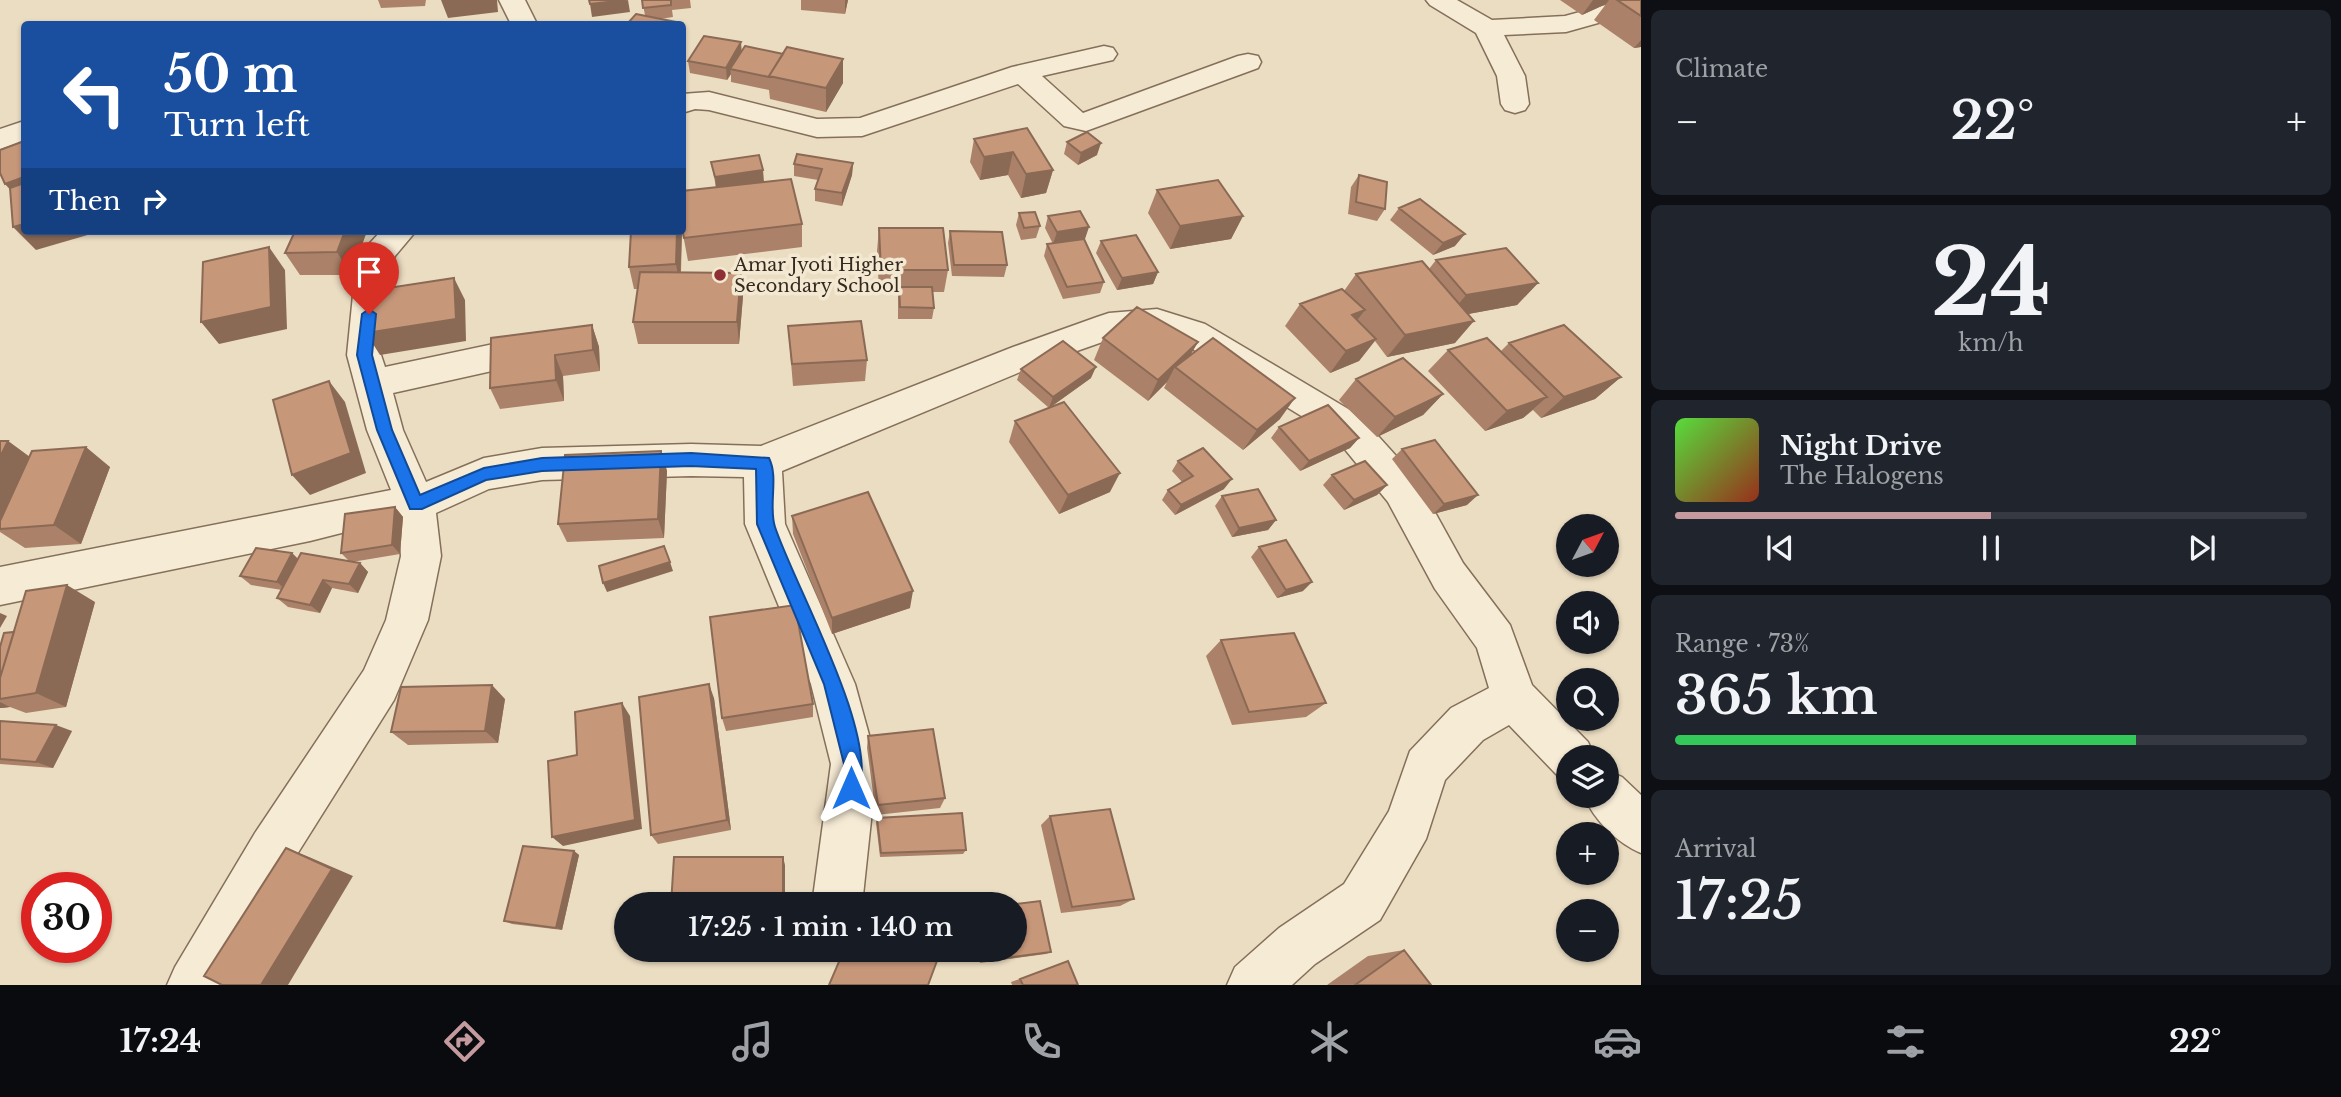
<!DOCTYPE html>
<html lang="en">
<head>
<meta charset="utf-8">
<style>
  body { margin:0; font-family:"Libre Baskerville",serif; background:#20242c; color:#f1f3f6; height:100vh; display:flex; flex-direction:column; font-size:26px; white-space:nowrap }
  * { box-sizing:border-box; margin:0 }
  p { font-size:23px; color:#9ea1a6 }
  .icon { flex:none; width:38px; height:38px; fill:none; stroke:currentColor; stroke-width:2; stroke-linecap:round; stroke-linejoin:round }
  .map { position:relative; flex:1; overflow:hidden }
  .side { display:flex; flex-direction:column; gap:10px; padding:10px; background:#0d0f14; width:700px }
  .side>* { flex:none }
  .top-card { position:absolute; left:21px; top:21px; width:665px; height:214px; border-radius:7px; box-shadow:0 2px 5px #0004; background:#1a4fa0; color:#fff; overflow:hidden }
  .needle { width:46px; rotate:49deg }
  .buttons { position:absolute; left:1556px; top:514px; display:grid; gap:14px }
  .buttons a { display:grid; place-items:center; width:63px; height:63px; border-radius:50%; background:#171b24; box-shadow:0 2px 5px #0004; font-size:35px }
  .speed { position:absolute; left:21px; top:872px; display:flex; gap:14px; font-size:35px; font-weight:700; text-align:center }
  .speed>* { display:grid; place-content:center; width:91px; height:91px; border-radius:50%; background:#171b24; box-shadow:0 2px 5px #0004; line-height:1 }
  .speed .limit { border:10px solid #d22; background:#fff; color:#111 }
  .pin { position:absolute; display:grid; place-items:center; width:60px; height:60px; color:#fff; margin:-72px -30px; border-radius:50% 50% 50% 0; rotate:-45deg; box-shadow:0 0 7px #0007 }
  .pin .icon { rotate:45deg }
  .me { position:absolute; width:77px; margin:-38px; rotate:0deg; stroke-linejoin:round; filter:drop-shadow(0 0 5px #0008) }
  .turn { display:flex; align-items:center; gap:24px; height:147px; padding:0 28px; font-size:32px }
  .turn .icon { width:91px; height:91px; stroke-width:2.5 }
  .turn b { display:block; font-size:49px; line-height:60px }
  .then { display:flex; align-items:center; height:66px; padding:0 28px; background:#0003; gap:14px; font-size:26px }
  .big { font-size:52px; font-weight:600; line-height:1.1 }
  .side .widget { flex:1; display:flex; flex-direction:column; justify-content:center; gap:10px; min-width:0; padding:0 24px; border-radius:10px; background:#20242c }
  .side .dial { align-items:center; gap:0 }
  .dial b { font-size:91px; line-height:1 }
  .song { display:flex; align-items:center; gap:21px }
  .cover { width:84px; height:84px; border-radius:10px; background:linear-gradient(135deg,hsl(110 70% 55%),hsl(10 70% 35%)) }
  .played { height:7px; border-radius:4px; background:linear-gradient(90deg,#c59a9e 50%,#363941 50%) }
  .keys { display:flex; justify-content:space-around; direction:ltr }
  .heat { display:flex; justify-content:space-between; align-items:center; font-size:38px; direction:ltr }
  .charge { height:10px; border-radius:5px; background:linear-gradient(90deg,#34c759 73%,#363941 0) }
  .trip { position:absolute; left:614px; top:892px; width:413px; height:70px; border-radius:35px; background:#171b24; box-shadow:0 2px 5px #0004; font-weight:600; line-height:70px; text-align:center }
  .menu { display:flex; height:112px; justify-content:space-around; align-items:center; background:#090b0e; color:#9ea1a6 }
  .menu .icon { width:49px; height:49px }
  .menu .current { color:#c59a9e }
  .menu b { font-size:32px; color:#f1f3f6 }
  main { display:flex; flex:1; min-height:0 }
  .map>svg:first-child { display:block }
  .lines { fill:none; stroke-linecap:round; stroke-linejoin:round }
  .street-casing { stroke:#846f5b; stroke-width:3 }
  .street { fill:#f6ebd5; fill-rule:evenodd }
  .wall { fill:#ab8269 }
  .shaded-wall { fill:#8b6a55 }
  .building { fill:#c7977a; stroke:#8b6a55; stroke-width:2 }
  .route { fill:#1a73e8; stroke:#114b97; stroke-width:2 }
  .poi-dot { fill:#8f2e33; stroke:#f3e8d1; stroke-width:2.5 }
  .labels { text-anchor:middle; stroke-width:7; stroke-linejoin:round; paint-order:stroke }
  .poi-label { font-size:18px; fill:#35281e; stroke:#f3e8d1; text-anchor:start }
</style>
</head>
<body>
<main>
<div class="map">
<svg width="1641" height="985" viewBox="0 0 1641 985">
  <rect width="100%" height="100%" fill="#ebddc2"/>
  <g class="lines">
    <g class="street-casing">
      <path id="street" d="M499,0h26l12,24h-26z
        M1426,0h31l35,20 73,-4 59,-16h17v11l-75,21 -62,3 21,41 4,28 -4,6 -10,3 -10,-3 -4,-6 -4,-28 -21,-43 -46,-28z
        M1104,46l9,2 4,6 -4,6 -71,16 41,37 155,-57 10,-2 10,2 3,6 -3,6 -172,63 -22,-5 -46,-42 -156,52 -45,1 -108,-27 -14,-1 -13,4v-19l27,-2 108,27 43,-1 152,-51z
        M24,121v20l-24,8v-20z
        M381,231h35l-21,25 -8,19 -6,80 4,12 156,-33 12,4 5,9 -5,9 -12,4 -148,33 10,37 23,52 58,-24 58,-10 149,-4 70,2 252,-99 84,-30 12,-4 48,-4 48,15 155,92 56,62 47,85 47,62 22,60 56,57 7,16h-27v21l-12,-5 -47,-49 -26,15 -38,40 -19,59 -46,81 -65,44 -23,21h-65l8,-18 44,-39 65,-44 45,-73 21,-60 41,-43 38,-20 -12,-40 -42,-59 -47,-87 -54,-66 -153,-94 -24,-7 -46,4 -74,26 -255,106 3,53 70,160 22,80 -15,141h-50l19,-141 -20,-80 -66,-160 -1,-47 -53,-1 -149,4 -53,9 -53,24 5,43 -13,64 -34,80 -105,167 -67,118h-55l8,-18 80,-134 109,-163 22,-50 15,-64 -3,-34 -25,3 -63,16 -310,64v-38l391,-77 -24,-60 -20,-75 8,-80 15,-32z
        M1606,770l16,7 19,18v58c-24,-10 -47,-33 -57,-57h22z"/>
    </g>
    <use href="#street" class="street"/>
  </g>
  <path class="wall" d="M378,0h48l-1,6 -44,2z
    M642,0h48l1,8 -19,2 1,7 -13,2 21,4v1h-54l18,-9z
    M801,0h47l-3,14 -44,-4z
    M1560,0h81v47l-7,1 -40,-28 12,-16 -24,11z
    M741,52l42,2 60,5v24l-17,29 -56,-13 -1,-9 -38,-8v-8l-4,6 -37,-7 -2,-12z
    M1027,128l26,42 -7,23 -25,5 -13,-23 -28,5 -10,-18 4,-23z
    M1067,142l30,13 -19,10 -14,-11z
    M711,162l53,20 38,42v23l-114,14 -6,-32 34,-42z
    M853,163l-1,12 -10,31 -27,-5v-12l3,-9 -24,-4v-12z
    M1359,175l26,34 -8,12 -29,-7 3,-27z
    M1157,190l86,26 -12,23 -61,10 -22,-36z
    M1399,208l56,38 -22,9 -43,-35z
    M1019,213l21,13 -4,12 -15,2 -5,-15z
    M1048,216l37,23 -16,2 35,41 -4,11 -37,6 -19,-43 3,-12h6l-8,-16z
    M879,228l69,42 -4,22h-12l2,16 -2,11h-34v-27h-19l-2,-41z
    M295,231h72l-16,44h-51l-15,-22z
    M631,231h51l-1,42 62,23 -4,48h-101l-5,-22 5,-33h-4l-5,-22z
    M950,231l57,34 -3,12 -52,-1 -4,-33z
    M1101,241l57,31 -5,12 -36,6 -21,-37z
    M1436,260l102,23 -21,22 -49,9 -13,29 -68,14 -12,-16 -16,20 -29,12 -45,-47 15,-22 44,-13 12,-17 73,-5z
    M592,325l7,22 1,24 -37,5 1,25 -64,8 -10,-21z
    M788,326l79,34 -2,21 -72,5z
    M1103,338l95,4 -8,13 90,64 -37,31 -79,-62 3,-6 -19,19 -54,-41z
    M1509,343l112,34 -26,22 -54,19 -8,-8 -10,8 -38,13 -57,-60 20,-21 53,1z
    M1021,369l70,9 -40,29 59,85 -51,22 -50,-72 6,-21 34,-13 -32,-28z
    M1356,379l87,15 -20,21 -46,22 -38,-37z
    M1279,427l80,11 -9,10 -50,23 -29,-33z
    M0,441h8l22,16 80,10 -29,77 -56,4 -25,-16z
    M1402,449l65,56 -34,9 -41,-55z
    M661,451l6,20 -3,67 -97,4 -9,-18z
    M1178,461l46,28 -49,26 -13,-15 6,-10 14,-8 -10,-11z
    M1332,475l55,10 -10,10 -33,15 -21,-25z
    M1222,496l54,24 -8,10 -36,7 -17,-31z
    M395,507l8,10 -3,37 -48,8 8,1 8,9 -10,21 -26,-5 -12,25 -32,-6 -11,-9 5,-8 -31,-5 -11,-9 52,-23 6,6 51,2 -8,-8z
    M792,516l118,92 -78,26 -39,-100z
    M1259,547l44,44 -26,7 -26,-41z
    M95,602l-29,105 -40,6 -16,-6 -8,1h-2v-61l14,-15z
    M1221,640l105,63 -20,14 -74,8 -26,-69z
    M714,698l17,132 -73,14 -7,-9z
    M505,699l-7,44 -90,2 -17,-13z
    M813,704v13l-87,14 -4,-13z
    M0,721l72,10 -19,37 -53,-4z
    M868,736l77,62 -5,10 -64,7 -9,-67z
    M1050,816l84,83 -14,7 -59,7 -20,-88z
    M877,818l89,32 -3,4 -83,3 -4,-34z
    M574,851l5,4 -17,75 -50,-6 -8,-3z
    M977,950h38l36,2 -5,2 -66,9z
    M1404,950l27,35h-104l41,-29z
    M1068,961l10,24h-66l-1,-3z"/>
  <path class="shaded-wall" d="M441,0h56l1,12 -50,6z
    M628,0l2,12 -38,5 -2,-13z
    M845,0h3l-3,14z
    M1593,0h16l-3,4 -24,11z
    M1641,40v7l-7,1z
    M741,42l1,13 -12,14 1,5 -4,6 -1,-12z
    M843,59v24l-17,29v-24z
    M1101,143l-4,12 -19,10 3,-12z
    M1013,152l-5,23 -28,5 4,-23z
    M853,163l-1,12 -10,31v-13z
    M763,170l1,12 -48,7 -1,-12z
    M1053,170l-7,23 -25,5 5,-24z
    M24,177v28l-19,-21z
    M1243,216l-12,23 -61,10 10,-23z
    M24,224v7h66l1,3 -55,16 -23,-23z
    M1089,227l-4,12 -32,5 4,-12z
    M345,231h22l-16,44 -14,-23z
    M677,231h5l-2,56 -4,-23z
    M1465,234l-10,12 -22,9 10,-12z
    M269,247l16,23 2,59 -68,15 -18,-22z
    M1158,272l-5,12 -36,6 5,-12z
    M741,273l2,23 -4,48 -2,-22z
    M454,278l11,22 1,41 -86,14 -14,-22z
    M1538,283l-21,22 -70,13 19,-23z
    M1365,310l-17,22 4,-17z
    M1474,321l-19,22 -68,14 18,-22z
    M592,325l7,22 1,24 -7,-21z
    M1376,339l-17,22 -29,12 16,-22z
    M1198,342l-12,21 -11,4 -8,15 -19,19 10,-21z
    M555,355l8,21 1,25 -8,-21z
    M1096,367l-5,11 -42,30 4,-11z
    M1621,377l-26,22 -54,19 23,-21z
    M329,381l16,21 21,71 -56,22 -18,-20z
    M1443,394l-20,21 -46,22 18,-20z
    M1547,397l-24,21 -38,13 22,-20z
    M1295,398l-15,21 -37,31 14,-20z
    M1359,438l-9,10 -50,23 9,-10z
    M8,441l27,20 -35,68v-72z
    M86,447l24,20 -29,77 -27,-19z
    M661,451l6,20 -3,67 -6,-19z
    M1120,473l-10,19 -51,22 9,-19z
    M1232,479l-8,10 -49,26 6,-10z
    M1387,485l-10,10 -33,15 10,-10z
    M1478,495l-11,10 -34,9 11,-10z
    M395,507l8,10 -3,37 -8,-9z
    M1276,520l-8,10 -36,7 7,-9z
    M292,553l9,9 -14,29 -10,-9z
    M670,562l3,9 -66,21 -4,-9z
    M360,563l8,9 -10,21 -9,-9z
    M323,580l9,8 -12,25 -10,-8z
    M1312,582l-9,9 -26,7 9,-8z
    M67,585l28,17 -29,105 -30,-14z
    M913,591l-3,17 -78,26v-16z
    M0,613l7,3 -7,12z
    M709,684l5,14 17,132 -4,-10z
    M492,685l13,14 -7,44 -13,-12z
    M0,702l10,5 -8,1h-2z
    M622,703l8,13 12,113 -79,17 -11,-9z
    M56,725l16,6 -19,37 -17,-6z
    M286,848l23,9 44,19 -65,109h-27z
    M574,851l5,4 -17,75 -6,-2z
    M783,857l2,8v40h-2z"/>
  <path class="building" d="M589,0h37l-36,4z
    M642,0h29v5l-28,3z
    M1617,0h24v16z
    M636,14l45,9 -2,1h-52z
    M704,36l37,6 -15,26 -38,-7z
    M745,46l38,8 -14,22v1l-39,-8z
    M787,47l56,12 -17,29 -57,-12z
    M1027,128l26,42 -27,4 -13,-22 -29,5 -10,-18z
    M1087,132l14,11 -20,10 -14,-11z
    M24,141v36l-19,7 -5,-11v-23z
    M797,154l56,9 -11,30 -27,-4 7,-20 -28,-5z
    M759,155l4,15 -48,7 -4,-15z
    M1359,175l28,7 -2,27 -29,-7z
    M791,179l11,45 -118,14 -2,-9v-38z
    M1218,180l25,36 -63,10 -23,-36z
    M24,183v41l-11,3 -3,-39z
    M1420,199l45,35 -22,9 -44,-35z
    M1080,211l9,16 -32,5 -9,-16z
    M1035,212l5,14 -16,2 -5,-15z
    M879,228h64l5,42h-67z
    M295,231h50l-8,21 -52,1z
    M631,231h46l-1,33 -47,3z
    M950,231l52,1 5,33h-53z
    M1136,235l22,37 -36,6 -21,-37z
    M1084,239l20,43 -37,5 -20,-43z
    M269,247l2,60 -70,15 2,-60z
    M1506,248l32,35 -72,12 -30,-35z
    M1422,261l52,60 -69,14 -49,-61z
    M640,272l101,1 -4,49h-104z
    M454,278l2,41 -90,14 2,-42z
    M899,287h33l2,21 -34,-1z
    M1342,289l23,21 -13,5 24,24 -30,12 -46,-47z
    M1137,307l61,35 -40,38 -55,-42z
    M861,321l6,39 -75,4 -4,-38z
    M592,325l1,25 -38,5 1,25 -66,8 1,-50z
    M1564,325l57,52 -57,20 -55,-54z
    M1213,338l82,60 -38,32 -82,-63z
    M1487,338l60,59 -40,14 -59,-61z
    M1063,341l33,26 -43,30 -32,-28z
    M1403,358l40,36 -48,23 -39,-38z
    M329,381l22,72 -59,22 -19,-75z
    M1064,402l56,71 -52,22 -53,-74z
    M1328,405l31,33 -50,23 -30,-34z
    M1435,440l43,55 -34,9 -42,-55z
    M0,441h8l-8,16z
    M86,447l-32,78 -54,4v-8l32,-70z
    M1203,448l29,31 -51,26 -13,-15 25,-14 -15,-15z
    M661,451l-3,68 -100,5 7,-69z
    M1365,461l22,24 -33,15 -22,-25z
    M1258,489l18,31 -37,8 -17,-32z
    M868,492l45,99 -81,27 -40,-102z
    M395,507l-3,38 -51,8 4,-39z
    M1286,540l26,42 -26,8 -27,-43z
    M664,546l6,16 -67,21 -4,-17z
    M256,548l36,5 -15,29 -37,-6z
    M301,553l59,10 -11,21 -26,-4 -13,25 -33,-7z
    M67,585l-31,108 -36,6v-21l26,-87z
    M795,605l18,99 -91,14 -12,-101z
    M14,632l-14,46v-31l4,-14z
    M1294,633l32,70 -77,9 -28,-72z
    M709,684l18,136 -76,15 -12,-138z
    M492,685l-7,46 -94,1 10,-45z
    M622,703l13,117 -83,17 -4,-76 29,-6 -2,-43z
    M0,721l56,4 -20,37 -36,-3z
    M933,729l12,69 -67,7 -10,-69z
    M1110,809l24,90 -62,8 -22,-91z
    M962,813l4,37 -85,3 -4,-35z
    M523,846l51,5 -18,77 -52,-7z
    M286,848l46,21 -71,116h-39l-18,-9z
    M674,857h109v48h-112z
    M1040,901l11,51 -68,9 -2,-11h34v-45h-8z
    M844,950h97l-13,35h-99z
    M1404,950l27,35h-76z
    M1068,961l10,24h-55l-3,-6z"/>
  <path class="route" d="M369,309l7,5 -4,41 20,75 28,65 64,-27 58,-10 149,-5 78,5c10,20 -1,48 6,69 20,60 106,210 83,267l-7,3 -7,-3 -3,-6 3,-24 -20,-80 -67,-160 -1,-55 -65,-3 -149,5 -56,9 -64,29h-12l-33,-79 -20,-75 5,-41z"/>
  <circle class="poi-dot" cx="720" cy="275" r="7"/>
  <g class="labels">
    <g class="poi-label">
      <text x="734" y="271">Amar Jyoti Higher<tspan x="734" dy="21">Secondary School</tspan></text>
    </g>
  </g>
</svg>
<div class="buttons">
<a><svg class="needle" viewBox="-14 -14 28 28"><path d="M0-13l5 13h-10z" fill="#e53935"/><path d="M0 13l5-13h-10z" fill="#9ea1a6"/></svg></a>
<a><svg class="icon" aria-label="sound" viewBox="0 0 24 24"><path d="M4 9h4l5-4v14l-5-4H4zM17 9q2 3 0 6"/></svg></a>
<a><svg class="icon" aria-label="search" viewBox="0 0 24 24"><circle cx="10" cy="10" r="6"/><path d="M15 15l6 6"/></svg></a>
<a><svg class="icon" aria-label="layers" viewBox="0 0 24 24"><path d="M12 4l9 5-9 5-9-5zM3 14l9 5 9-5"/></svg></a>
<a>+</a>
<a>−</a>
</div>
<div class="speed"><div class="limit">30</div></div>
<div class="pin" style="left:369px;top:314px;background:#d93025"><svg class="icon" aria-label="arrive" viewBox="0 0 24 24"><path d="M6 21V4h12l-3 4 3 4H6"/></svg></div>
<svg class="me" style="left:851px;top:788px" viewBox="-20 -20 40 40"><path d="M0-17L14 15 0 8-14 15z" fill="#1a73e8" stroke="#fff" stroke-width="4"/></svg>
<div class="trip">17:25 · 1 min · 140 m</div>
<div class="top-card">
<div class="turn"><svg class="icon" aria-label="left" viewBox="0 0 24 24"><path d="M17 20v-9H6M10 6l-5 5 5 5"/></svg><div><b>50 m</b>Turn left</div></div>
<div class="then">Then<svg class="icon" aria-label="right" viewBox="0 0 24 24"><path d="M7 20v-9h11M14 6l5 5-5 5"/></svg></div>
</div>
</div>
<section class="side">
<div class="widget"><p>Climate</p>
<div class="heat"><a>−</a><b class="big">22°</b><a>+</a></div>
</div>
<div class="widget dial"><b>24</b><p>km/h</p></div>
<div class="widget">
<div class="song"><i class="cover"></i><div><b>Night Drive</b><p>The Halogens</p></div></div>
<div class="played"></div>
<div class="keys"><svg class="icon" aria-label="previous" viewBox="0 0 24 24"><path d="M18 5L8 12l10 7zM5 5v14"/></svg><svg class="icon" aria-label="pause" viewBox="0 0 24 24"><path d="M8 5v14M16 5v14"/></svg><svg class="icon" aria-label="next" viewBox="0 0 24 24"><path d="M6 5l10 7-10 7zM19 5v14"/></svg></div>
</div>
<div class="widget"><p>Range · 73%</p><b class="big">365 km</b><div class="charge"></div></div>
<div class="widget"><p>Arrival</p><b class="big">17:25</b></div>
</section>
</main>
<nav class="menu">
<b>17:24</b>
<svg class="icon current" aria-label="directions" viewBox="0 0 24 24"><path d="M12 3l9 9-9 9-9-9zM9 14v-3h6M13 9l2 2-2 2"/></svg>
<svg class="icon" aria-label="music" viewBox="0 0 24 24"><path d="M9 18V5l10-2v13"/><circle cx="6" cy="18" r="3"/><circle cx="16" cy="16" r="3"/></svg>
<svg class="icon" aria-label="phone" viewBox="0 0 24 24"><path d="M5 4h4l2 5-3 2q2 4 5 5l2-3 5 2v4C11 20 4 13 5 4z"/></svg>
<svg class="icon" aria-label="climate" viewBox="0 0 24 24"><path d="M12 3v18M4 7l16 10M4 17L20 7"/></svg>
<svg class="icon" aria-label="car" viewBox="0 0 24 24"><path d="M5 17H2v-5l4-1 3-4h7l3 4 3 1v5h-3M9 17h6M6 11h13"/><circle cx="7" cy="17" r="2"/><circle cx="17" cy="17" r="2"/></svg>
<svg class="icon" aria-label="filters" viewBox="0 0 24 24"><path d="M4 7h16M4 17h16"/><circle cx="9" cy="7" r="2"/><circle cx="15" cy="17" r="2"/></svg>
<b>22°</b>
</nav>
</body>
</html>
